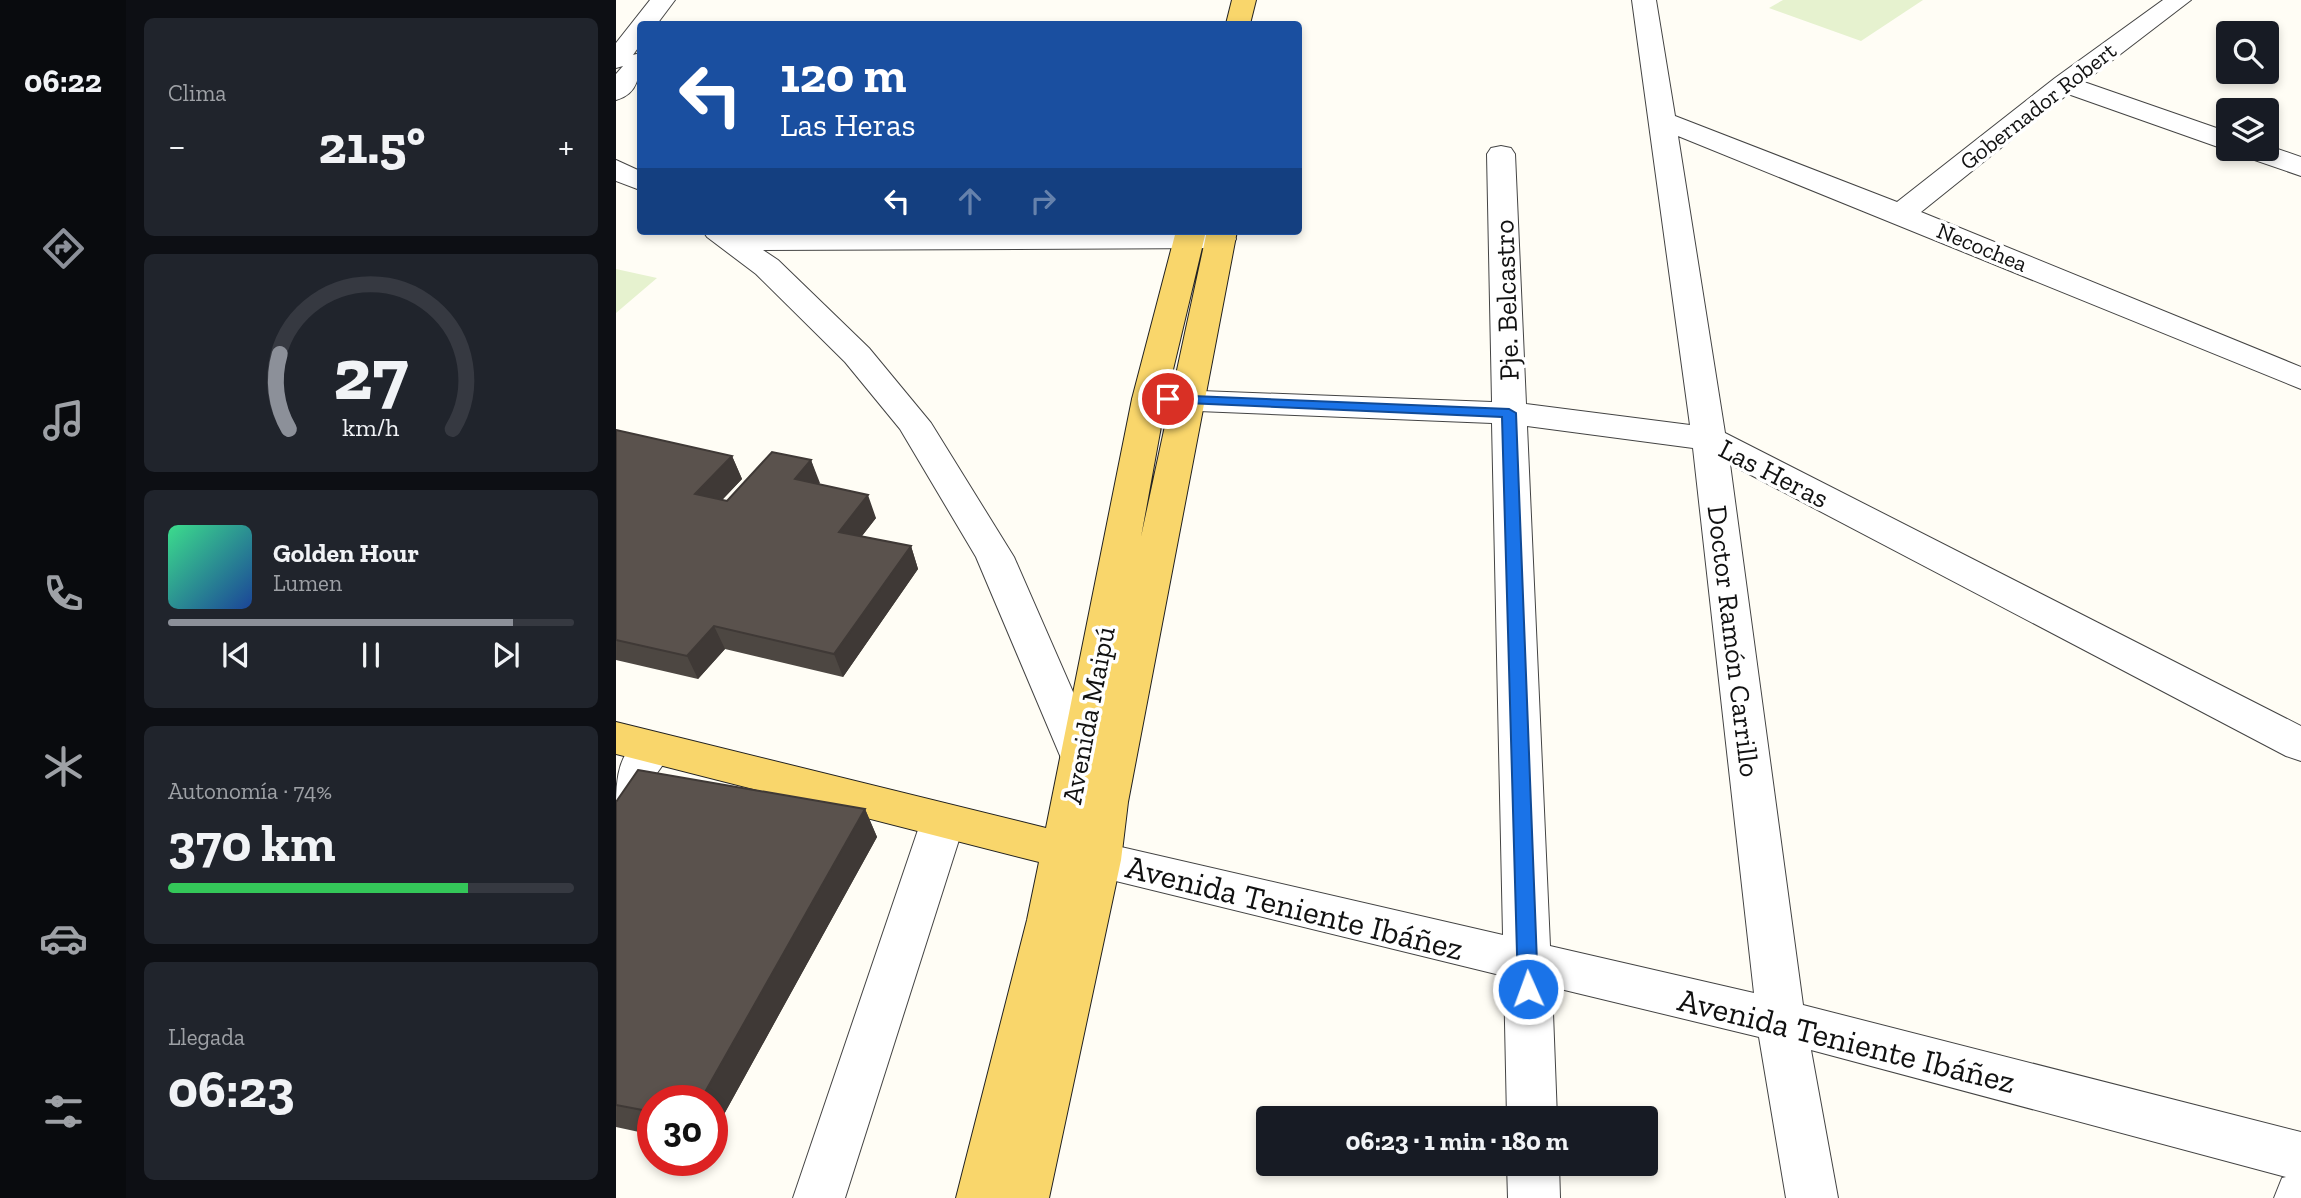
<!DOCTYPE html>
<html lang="es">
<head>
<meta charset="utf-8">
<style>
  body { margin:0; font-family:"Zilla Slab",serif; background:#20242c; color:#f1f3f6; height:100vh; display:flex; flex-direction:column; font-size:26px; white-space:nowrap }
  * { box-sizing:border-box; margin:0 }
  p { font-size:23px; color:#9ea1a6 }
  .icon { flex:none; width:38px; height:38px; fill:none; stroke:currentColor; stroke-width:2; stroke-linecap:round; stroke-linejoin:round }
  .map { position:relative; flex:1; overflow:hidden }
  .side { display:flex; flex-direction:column; gap:18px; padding:18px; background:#0d0f14; width:490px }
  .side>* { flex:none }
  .hud { position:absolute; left:21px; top:21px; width:665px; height:214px; border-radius:7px; box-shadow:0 4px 10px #0003; background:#1a4fa0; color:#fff; overflow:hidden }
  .fabs { position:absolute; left:1600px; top:21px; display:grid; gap:14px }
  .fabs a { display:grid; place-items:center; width:63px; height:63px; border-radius:7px; background:#171b24; box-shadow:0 4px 10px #0003; font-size:35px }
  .speed { position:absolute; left:21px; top:1085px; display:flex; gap:14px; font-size:35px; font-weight:700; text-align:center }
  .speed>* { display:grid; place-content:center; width:91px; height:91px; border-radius:50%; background:#171b24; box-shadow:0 4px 10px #0003; line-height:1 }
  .speed .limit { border:10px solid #d22; background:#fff; color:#111 }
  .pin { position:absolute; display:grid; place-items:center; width:60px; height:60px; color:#fff; margin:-30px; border:4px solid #fff; border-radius:50%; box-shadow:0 2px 7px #0007 }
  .me { position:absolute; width:77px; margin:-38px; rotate:358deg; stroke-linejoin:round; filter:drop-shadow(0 0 5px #0008) }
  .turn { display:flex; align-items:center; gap:24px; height:147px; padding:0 28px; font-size:32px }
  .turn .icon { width:91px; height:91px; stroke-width:2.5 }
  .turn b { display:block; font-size:49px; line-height:60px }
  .lanes { display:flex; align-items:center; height:66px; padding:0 28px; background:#0003; justify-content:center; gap:35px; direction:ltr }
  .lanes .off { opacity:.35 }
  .big { font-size:52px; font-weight:700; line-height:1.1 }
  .side .widget { flex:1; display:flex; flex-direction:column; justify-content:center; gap:10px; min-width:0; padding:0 24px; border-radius:10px; background:#20242c }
  .side .dial { align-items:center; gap:0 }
  .dial svg { height:182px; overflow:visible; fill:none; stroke:#363941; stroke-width:7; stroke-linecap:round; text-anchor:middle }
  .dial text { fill:#f1f3f6; stroke:none }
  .song { display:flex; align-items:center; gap:21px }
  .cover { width:84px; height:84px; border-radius:10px; background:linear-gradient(135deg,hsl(150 70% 55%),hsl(220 70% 35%)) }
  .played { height:7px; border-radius:4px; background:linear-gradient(90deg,#8c9099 85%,#363941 85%) }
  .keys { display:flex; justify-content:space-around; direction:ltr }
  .heat { display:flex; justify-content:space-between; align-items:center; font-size:38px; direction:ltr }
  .charge { height:10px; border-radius:5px; background:linear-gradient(90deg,#34c759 74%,#363941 0) }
  .trip { position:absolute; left:640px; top:1106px; width:402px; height:70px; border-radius:7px; background:#171b24; box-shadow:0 4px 10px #0003; font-weight:700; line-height:70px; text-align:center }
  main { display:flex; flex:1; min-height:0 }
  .menu { display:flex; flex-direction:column; width:126px; justify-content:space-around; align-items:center; background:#090b0e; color:#9ea1a6 }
  .menu .icon { width:49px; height:49px }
  .menu .on { color:#8c9099 }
  .menu b { font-size:32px; color:#f1f3f6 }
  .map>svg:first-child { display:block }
  .pitch { fill:#e6f2cf }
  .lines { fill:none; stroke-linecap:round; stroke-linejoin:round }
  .minor-casing { stroke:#444; stroke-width:2 }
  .major-casing { stroke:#222; stroke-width:2 }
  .minor { fill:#fff; fill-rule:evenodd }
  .major { fill:#f9d66b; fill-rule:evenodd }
  .wall { fill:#4d4742 }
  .shaded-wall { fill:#3f3936 }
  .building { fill:#5a524d; stroke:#3f3936; stroke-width:2 }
  .route { fill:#1a73e8; stroke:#114b97; stroke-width:2 }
  .labels { text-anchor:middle; stroke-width:7; stroke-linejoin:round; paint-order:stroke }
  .far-street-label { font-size:23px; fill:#111; stroke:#fff }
  .street-label { font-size:28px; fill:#111; stroke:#fff }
  .near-street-label { font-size:33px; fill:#111; stroke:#fff }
</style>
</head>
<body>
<main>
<nav class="menu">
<b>06:22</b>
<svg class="icon on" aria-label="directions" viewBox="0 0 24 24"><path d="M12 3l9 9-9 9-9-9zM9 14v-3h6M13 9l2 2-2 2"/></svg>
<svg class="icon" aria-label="music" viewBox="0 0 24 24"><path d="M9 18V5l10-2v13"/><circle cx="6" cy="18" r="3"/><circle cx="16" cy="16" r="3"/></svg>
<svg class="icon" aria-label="phone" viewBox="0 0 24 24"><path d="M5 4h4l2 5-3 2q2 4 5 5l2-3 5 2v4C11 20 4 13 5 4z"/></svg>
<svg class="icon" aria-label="climate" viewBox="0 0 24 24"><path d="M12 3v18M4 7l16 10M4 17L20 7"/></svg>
<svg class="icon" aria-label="car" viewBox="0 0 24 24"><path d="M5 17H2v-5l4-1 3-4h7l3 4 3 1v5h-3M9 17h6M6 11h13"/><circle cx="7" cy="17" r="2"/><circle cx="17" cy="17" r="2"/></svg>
<svg class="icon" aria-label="filters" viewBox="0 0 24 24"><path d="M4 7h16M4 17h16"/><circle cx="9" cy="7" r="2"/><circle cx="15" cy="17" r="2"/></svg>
</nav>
<section class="side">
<div class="widget"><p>Clima</p>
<div class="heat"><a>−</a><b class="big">21.5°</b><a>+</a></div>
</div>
<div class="widget dial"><svg viewBox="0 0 100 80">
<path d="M14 69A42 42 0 1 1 86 69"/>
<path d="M14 69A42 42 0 0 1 10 36" stroke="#8c9099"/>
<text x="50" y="56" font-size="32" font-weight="700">27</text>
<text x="50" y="72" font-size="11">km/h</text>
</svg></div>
<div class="widget">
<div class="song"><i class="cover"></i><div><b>Golden Hour</b><p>Lumen</p></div></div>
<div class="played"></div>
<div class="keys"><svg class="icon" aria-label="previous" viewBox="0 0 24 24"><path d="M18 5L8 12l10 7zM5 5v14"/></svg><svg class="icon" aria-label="pause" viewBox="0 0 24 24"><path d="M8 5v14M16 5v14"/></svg><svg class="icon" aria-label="next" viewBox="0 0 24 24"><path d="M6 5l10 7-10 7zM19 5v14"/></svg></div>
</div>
<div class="widget"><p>Autonomía · 74%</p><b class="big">370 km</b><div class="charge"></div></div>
<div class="widget"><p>Llegada</p><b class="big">06:23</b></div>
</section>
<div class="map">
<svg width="1685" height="1198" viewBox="0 0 1685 1198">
  <rect width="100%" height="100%" fill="#fffdf5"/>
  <path class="pitch" d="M1167,0h140l-62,41 -92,-33z
    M0,269l41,9 -41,35z"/>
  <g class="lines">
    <g class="minor-casing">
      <path id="minor" d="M34,0h25l-18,24h-17v21l-7,10 7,-2c0,21 -1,41 -24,47v-26l7,-8 -7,2v-25z
        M1016,0h24l19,116 222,86 158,-124 108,-78h28l-107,82 144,50v17h2l-12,-2 -150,-53 -147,118 380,155v22l-623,-253 47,297 576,293v35l-15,-5 -556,-292 73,541 498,127v66h-27l8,-20 4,-1 -475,-127 27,148h-52l-27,-161 -207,-50 5,131h-50l-3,-142 -421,-103c-9,-18 -10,-40 -1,-58l16,-6 16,6 6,12 1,20 382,88 -11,-512 -343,-14 -12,-3 -5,-7 5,-7 12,-3 343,13 -5,-248 4,-6 10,-2 10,2 4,6 11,250 164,21zM911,426l166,22 61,545 -204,-47z
        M1650,145l35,12v19l-61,-21 -4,-6h30z
        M0,160l24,11v19l-24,-9z
        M87,231l529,2 4,6 -4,6 -11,3 -458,2 15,10 91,88 62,75 83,134 94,215 -6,12 -15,5 -15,-5 -96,-227 -76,-128 -55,-67 -89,-88 -49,-37z
        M37,733l15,5 6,11 -43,61 -15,5c0,-36 0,-69 37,-82z
        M327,803l15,6 7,12 -120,377h-52l128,-377 7,-12z
        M891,1164h52l1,34h-52z"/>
    </g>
    <g class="major-casing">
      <path id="major" d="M616,0h24l-6,24h-24z
        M560,231h30l-40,168 -25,138 66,-306h30l-109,571 -7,58 -72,338h-93l71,-278 12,-58 -423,-108v-32l430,106 86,-429z"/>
    </g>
    <use href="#minor" class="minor"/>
    <use href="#major" class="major"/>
  </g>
  <path class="wall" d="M0,430l116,26 10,23 -20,21 5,1 84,-41 8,24 57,34 -14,18 49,10 7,23 -75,108 -118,-28 -27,30 -82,-19z
    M0,802l249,7 12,28 -165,299v-35h-59v34l-37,-8z"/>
  <path class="shaded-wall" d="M116,456l10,23 -36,38 -11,-23z
    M195,460l9,23 -16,19 -9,-23z
    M252,495l8,23 -29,37 -8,-23z
    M295,546l7,23 -75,108 -9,-23z
    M98,626l11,23 -27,30 -11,-23z
    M249,809l12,28 -165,299v-35h-12z"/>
  <path class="building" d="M0,430l116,26 -37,38 32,7 45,-49 39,8 -16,19 73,16 -29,37 72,14 -77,108 -120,-28 -27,30 -71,-16z
    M22,770l227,39 -165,292h-47v11l-37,-7v-303z"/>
  <path class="route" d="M552,395l341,14 7,4 22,576 -3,6 -7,2 -7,-2 -3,-6 -16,-572 -339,-15 -2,-3z"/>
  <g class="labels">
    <g class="far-street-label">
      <text transform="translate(1422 106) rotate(-38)" y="8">Gobernador Robert</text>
      <text transform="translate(1366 247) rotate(22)" y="8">Necochea</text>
    </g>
    <g class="street-label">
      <text transform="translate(890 300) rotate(-92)" y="10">Pje. Belcastro</text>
      <text transform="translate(1158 473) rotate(27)" y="10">Las Heras</text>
      <text transform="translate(1118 641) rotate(83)" y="10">Doctor Ramón Carrillo</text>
      <text transform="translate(472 715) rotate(-79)" y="10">Avenida Maipú</text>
    </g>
    <g class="near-street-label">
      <text transform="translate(679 907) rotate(14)" y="12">Avenida Teniente Ibáñez</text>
      <text transform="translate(1231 1040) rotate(14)" y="12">Avenida Teniente Ibáñez</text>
    </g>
  </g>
</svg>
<div class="fabs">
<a><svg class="icon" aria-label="search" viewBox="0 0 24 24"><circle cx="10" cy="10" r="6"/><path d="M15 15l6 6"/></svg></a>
<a><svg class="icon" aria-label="layers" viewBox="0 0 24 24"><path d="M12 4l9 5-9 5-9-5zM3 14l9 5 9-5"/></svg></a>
</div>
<div class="speed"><div class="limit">30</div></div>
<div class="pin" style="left:552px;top:399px;background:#d93025"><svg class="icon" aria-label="arrive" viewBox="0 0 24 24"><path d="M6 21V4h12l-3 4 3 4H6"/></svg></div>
<svg class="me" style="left:912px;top:989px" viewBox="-20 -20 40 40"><circle r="17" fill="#1a73e8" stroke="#fff" stroke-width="3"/><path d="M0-11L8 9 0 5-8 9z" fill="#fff"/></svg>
<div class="trip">06:23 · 1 min · 180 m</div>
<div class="hud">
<div class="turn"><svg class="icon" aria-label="left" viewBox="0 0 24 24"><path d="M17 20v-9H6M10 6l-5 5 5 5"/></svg><div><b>120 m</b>Las Heras</div></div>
<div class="lanes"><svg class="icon" aria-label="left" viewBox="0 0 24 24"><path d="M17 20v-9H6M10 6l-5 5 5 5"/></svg><svg class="icon off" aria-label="ahead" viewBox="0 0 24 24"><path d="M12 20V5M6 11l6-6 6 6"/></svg><svg class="icon off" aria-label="right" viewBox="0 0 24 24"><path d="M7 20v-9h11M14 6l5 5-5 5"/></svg></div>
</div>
</div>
</main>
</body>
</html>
